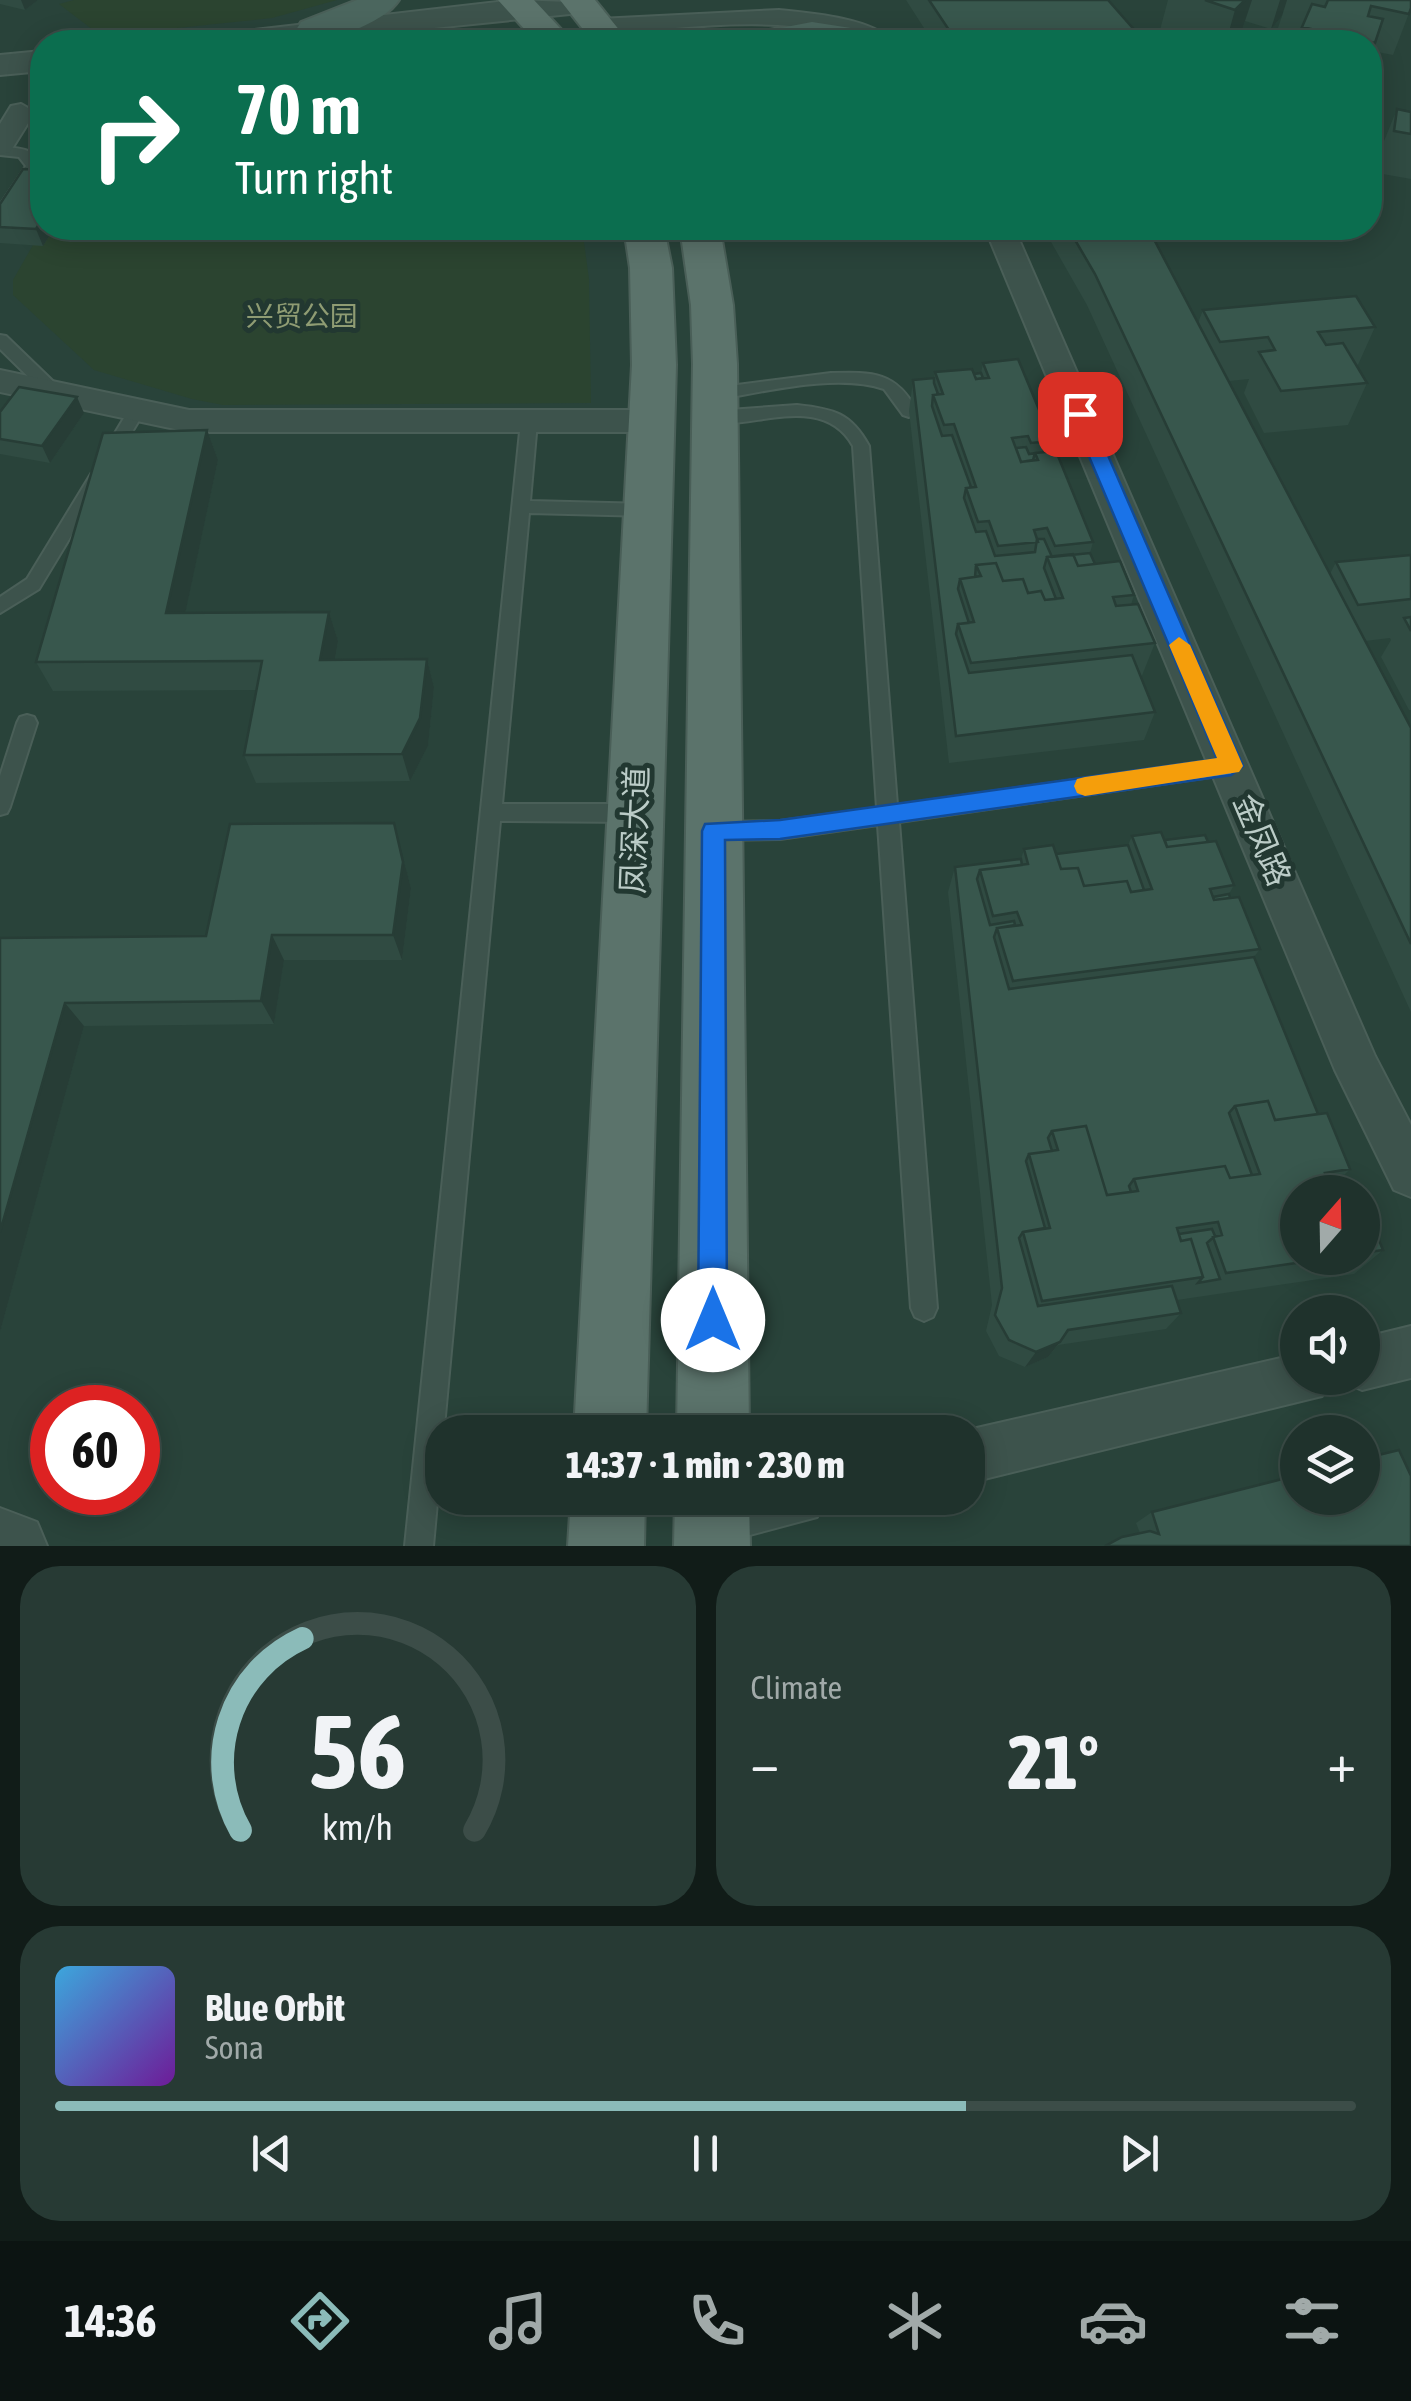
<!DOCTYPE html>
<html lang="en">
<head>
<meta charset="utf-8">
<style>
  body { margin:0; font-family:"Asap Condensed","Noto Sans SC",sans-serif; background:#273a34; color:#f1f3f6; height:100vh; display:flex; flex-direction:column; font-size:38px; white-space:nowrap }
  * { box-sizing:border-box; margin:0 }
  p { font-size:32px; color:#a1aaa9 }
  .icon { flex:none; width:55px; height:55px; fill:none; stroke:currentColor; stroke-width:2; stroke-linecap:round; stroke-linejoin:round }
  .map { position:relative; height:1546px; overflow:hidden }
  .panel { display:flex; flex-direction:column; gap:20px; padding:20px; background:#111c18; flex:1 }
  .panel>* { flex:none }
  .top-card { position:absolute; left:30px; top:30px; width:1352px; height:210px; border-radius:40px; box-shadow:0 5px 25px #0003,0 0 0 2px #3c4d48; background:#0b6e4f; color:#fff; overflow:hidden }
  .needle { width:65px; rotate:20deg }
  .controls { position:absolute; left:1280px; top:1175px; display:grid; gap:20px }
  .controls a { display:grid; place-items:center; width:100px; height:100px; border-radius:50%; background:#1f322c; box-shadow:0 5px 25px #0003,0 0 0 2px #3c4d48; font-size:50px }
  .speed { position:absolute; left:30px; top:1385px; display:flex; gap:20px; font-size:50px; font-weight:700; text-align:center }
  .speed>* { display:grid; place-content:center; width:130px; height:130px; border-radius:50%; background:#1f322c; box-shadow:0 5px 25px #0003,0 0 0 2px #3c4d48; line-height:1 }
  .speed .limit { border:15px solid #d22; background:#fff; color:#111 }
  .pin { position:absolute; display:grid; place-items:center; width:85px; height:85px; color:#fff; margin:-42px; border-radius:20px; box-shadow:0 5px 15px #0006 }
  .me { position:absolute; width:110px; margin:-55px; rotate:0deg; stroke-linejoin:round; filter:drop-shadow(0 0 8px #0008) }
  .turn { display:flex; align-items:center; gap:35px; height:210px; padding:0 40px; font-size:45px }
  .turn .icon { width:130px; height:130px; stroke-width:2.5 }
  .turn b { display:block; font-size:70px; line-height:85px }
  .big { font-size:75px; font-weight:800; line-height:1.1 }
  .panel .widget { flex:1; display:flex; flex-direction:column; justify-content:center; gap:15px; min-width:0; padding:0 35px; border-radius:40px; background:#273a34 }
  .panel .dial { align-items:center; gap:0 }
  .dial svg { height:260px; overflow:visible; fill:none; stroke:#3c4d48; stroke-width:7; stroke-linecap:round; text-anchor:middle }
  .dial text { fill:#f1f3f6; stroke:none }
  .song { display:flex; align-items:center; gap:30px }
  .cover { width:120px; height:120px; border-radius:15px; background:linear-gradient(135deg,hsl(200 70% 55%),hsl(280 70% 35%)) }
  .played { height:10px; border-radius:5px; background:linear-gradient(90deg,#8bbbb9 70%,#3c4d48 70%) }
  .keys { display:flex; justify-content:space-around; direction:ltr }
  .heat { display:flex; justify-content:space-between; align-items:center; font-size:55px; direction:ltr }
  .panel .tiles { flex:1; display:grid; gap:20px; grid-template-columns:1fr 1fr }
  .widget:last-child { grid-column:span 2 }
  .trip { position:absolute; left:425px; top:1415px; width:560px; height:100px; border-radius:40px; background:#1f322c; box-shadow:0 5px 25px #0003,0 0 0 2px #3c4d48; font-weight:800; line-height:100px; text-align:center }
  .tab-bar { display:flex; height:160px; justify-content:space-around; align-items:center; background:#0c1412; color:#a1aaa9 }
  .tab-bar .icon { width:70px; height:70px }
  .tab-bar .on { color:#8bbbb9 }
  .tab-bar b { font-size:45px; color:#f1f3f6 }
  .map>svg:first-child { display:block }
  .green { fill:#2b4430 }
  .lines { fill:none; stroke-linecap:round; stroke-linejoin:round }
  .service-casing { stroke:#4a5f58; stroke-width:4 }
  .minor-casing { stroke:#4a5f58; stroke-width:4 }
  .tertiary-casing { stroke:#4a5f58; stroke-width:4 }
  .secondary-casing { stroke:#4a5f58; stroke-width:4 }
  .primary-casing { stroke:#4a5f58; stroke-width:4 }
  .service { fill:#3d534c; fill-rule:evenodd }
  .minor { fill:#3d534c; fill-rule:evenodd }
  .tertiary { fill:#3d534c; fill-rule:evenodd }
  .secondary { fill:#4b665e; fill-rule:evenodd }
  .primary { fill:#5b736b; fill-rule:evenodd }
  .wall { fill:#304b42 }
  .shaded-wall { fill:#273d36 }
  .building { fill:#38574d; stroke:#273d36; stroke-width:2.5 }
  .route { fill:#1a73e8; stroke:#114b97; stroke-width:2.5 }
  .slow { fill:#f59e0b }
  .labels { text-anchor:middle; stroke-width:10; stroke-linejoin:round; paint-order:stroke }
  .far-park-label { font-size:28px; fill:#8f9c73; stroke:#223831 }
  .street-label { font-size:32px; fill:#bbccc7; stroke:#223831 }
</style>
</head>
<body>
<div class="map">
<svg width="1411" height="1546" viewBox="0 0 1411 1546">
  <rect width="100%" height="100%" fill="#29433a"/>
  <path class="green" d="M74,0h263l-65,18 -171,18 -42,-32z
    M54,228h528l7,51 2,124 -368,2 -31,-6 -98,-29 -81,-75v-15l20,-35h10z"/>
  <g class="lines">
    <g class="service-casing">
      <path id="service" d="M0,147c17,1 35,0 40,19l-35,53 -5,1v-15l26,-39 -7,-9 -19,-2z
        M0,335l6,1 56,54v8h-12l-50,-49z
        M831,373c41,-1 65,-2 86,38l-8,6 -6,-2 -19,-26c-48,-16 -120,3 -170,11l-8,-6 8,-6z
        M797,405c37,4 54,8 72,41l28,359 334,-47 7,2 3,6 -3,6 -7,2 -332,48 38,486 -4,9 -9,4 -9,-4 -4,-9 -33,-483 -98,14 -62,1 -7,-3 -3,-6 3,-6 7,-3 62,-1 97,-13 -24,-362c-34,-61 -120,-6 -146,-29l8,-6z
        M136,406l8,6 -27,45h-12l-2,-4 27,-45z
        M529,416l8,6 -7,79 118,3 9,6 -9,6 -119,-3 -27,291h132l7,3 3,6 -3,6 -7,3 -134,-1 -67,725h-28l116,-1124z
        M97,472l9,6 -67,111 -39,24v-16l27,-18 64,-105z
        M27,715l7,2 3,6 -27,84 -3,6 -7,2v-39l17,-53 3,-6z"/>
    </g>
    <g class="minor-casing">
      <path id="minor" d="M779,10c30,3 94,8 114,32 -39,3 -75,-15 -115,-17 -59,-3 -120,5 -179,10l-13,-8 13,-8z
        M21,104l14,8 -25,40 -10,2v-30l11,-18z
        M985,228h29l361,828 36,69v72l-17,-7 -59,-120z
        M0,370l189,40h463l12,3 5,8 -5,8 -12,3h-463l-189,-40z
        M1411,1326v52l-49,12 -18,-8 -2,-4h20v-40z
        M1298,1354v24h32l-8,18 -354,87v-51h-5l5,-2z
        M696,1498h129l-8,19 -105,28 -19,-8 -8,-19z"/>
    </g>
    <g class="tertiary-casing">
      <path id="tertiary" d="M515,0l81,3 -5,7 -11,3 -284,29h-75l4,-7 12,-3z
        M42,51v20l-42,4v-20z
        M0,1508l37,14 10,24h-47z"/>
    </g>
    <g class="secondary-casing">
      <path id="secondary" d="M357,0h42c-15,23 -71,44 -98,38l-5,-8 5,-8z
        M812,22l78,12 5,8h-152l5,-8z"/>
    </g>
    <g class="primary-casing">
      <path id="primary" d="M498,0h36l39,42h-37z
        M560,0h35l34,42h-36z
        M624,228h40l8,40 4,97 -30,1067h-72l58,-1067 -2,-97z
        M680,228h40l13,77 4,59 12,1068h-72l16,-1068 -2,-59z
        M571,1498h74l-1,48h-76z
        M675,1498h74l1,48h-76z"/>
    </g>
    <use href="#service" class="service"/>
    <use href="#minor" class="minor"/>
    <use href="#tertiary" class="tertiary"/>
    <use href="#secondary" class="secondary"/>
    <use href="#primary" class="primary"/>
  </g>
  <path class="wall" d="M0,0h38l-13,10 -25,-6z
    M906,0h202l37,42h-212z
    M1168,0h243v8l-18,47 -21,-4 -2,4v-13h-73l2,-7 -22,-4 5,-15 -11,13 -26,-8 -3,9 -11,12h-33l-38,-12z
    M1397,109l14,3v67l-34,-6 3,-22z
    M0,204l42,24h12l-11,18 -43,-3z
    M1043,228h105l50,95 5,-13 172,17 -18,40 10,16 -19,42 -84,8 -20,-40 5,-14 -20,2 101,193 6,-12 75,-7v155h-2l-28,-53 10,-17 -1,-2 -25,3 46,87v284l-324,-707z
    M983,363l69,78 -3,11 44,90 -3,11 5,11 39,31 -3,10 24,38 -14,35 14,34 -11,28 -195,23 -40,-352 4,-31 21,-2 1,-6 46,1z
    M0,412l84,1 -34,50 -50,-9z
    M207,430l11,30 -33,153 144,-1 9,29 -3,19 92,-1 7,28 -6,59 -18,35 -154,2 -12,-28 13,-65 -204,1 -17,-29z
    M394,823l17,65 -9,72h-118l-10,64 -190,2 -84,306v-394l206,-2z
    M1132,836l33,4 43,2 26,43 -5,9 31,55 -6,8 64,157 32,55 -7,7 -45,82h64v-59l21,51 -29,24 -177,26 4,13 -15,16 -108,16 -10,12 -23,10 -26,-11 -13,-25 6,-26 -44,-413 7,-25 66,-8 3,-10 32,5 72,-9z
    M1152,1512l259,34 -271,-13 -4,-10z"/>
  <path class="shaded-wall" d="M21,0h17l-13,10z
    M1245,0h7l-10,30 -11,12h-5l9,-32z
    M1280,0h7l-5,16 -11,13z
    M42,219v9h12l-11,18 -7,-17z
    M77,397l7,16 -34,50 -8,-17z
    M207,430l11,30 -39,182 -13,-29z
    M329,612l9,29 -8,48 -10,-29z
    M427,659l7,28 -6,59 -18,35 -8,-27z
    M394,823l17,65 -9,72 -9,-25z
    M272,935l12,25 -10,64 -13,-23z
    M65,1003l19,23 -84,306v-100z
    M1060,1342l-12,15 -23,10 11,-15z"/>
  <path class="building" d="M929,0h179l37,42h-188z
    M1205,0h40l-10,10z
    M1328,0h83v8l-2,6 -38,-8 -3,10 15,3 -8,24 -73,-16 10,-23 13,3z
    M1397,109l14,3v22l-17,-3z
    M23,169l19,1v49l-6,10 -36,-2v-23z
    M1068,228h80l263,500v216l-316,-670z
    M1356,296l19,31 -57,5 8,13 17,-2 24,40 -86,8 -22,-39 16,-2 -7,-13 -48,5 -17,-32z
    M1018,359l34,82 -21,2 -3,-7 -16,2 9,24 17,-2 -3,-7 21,-2 37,91 -38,4 -8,-18 -13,2 4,12 -40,4 -9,-25 -11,1 -12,-34 10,-1 -22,-63 -10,1 -11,-30 10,-1 -8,-22 37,-3 4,10 13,-1 -6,-15z
    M981,373l2,5 -7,1 -2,-5z
    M934,378v5l4,11 -5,1 -1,11 10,30 10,-1 19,52 -5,1 -2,10 12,34 10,-1 9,25 40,-4 2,-13h7l8,18 38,-4 5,11 -17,2 -5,-12 -26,3 -3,11 12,31 -11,1 -4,-9 -13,2 -5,-14 -20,2 -7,-18 -20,2 -1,12 -15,2 -2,10 11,34 -11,1 -2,10 13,39 163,-18 23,57 -199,24 -43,-356z
    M19,387l58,10 -35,49 -42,-7v-27z
    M207,430l-41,183 163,-1 -9,48 107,-1 -7,59 -18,36 -158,1 18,-94 -226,1 67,-229z
    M1026,447l3,7 6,-1 -2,7 -12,2 -5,-14z
    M1073,554l5,12 42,-5 14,34 -21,2 3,9 22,-2 17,39 -184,20 -13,-39 16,-2 -14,-43 21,-3 -5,-11 20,-2 7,18 20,-2 5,14 13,-2 4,9 18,-2 -16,-41z
    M1411,555v44l-53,6 -22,-43z
    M1411,617v14l-7,-13z
    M394,823l9,39 -10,73h-121l-11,66 -196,2 -65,229v-294l206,-2 24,-112z
    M1161,832l6,15 49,-6 18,44 -24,4 4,11 25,-3 21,52 -247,32 -16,-53 25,-3 -5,-13 -24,4 -13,-46 48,-6 -4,-15 29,-4 8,24 17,-1 6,18 43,-5 4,11 21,-3 -20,-53z
    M1205,835l3,7 -41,5 -2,-7z
    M1128,845l16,45 -13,2 -4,-11 -43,5 -6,-18 -17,1 -5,-15z
    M1021,859l1,6 -42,5 -3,9 13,46 24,-4 1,4 -18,3 -3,9 15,52 245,-32 64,157 -43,6 -7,-19 -33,5 -6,7 23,62 -22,3 -5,-12 -91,13 -5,7 2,6 -24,3 -21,-69 -34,5 -4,7 4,13 -23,3 -3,7 19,67 -22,4 -4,6 19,68 134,-20 9,27 -113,17 -8,12 -24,10 -27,-12 -14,-25 7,-27 -47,-421z
    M1229,894l1,4 -16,2 -1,-3z
    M1268,1101l7,19 52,-7 23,56 -25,4 6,14 25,-3 4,8h-62v66h33l-105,15 -13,-36 9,-2 -4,-13 -41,6 4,13 10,-2 12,38 -161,24 -19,-69 27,-4 -21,-74 29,-4 -6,-19 34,-5 21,69 31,-4 -4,-12 91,-13 5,12 30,-4 -25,-68z
    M1343,1176l4,9 -16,2 -4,-9z
    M1362,1199l21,51 -21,3z
    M1212,1229l3,7 -8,7 13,36 -22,4 5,-6 -12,-38 -10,2 -2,-7z
    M1399,1450l12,26v70h-306l17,-9 28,-6 9,3 -7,-22 146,-37v23h64v-39z"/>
  <path class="route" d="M1080,408l10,6 153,352 -12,9 -451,64 -55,1 2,480 -4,10 -10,4 -10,-4 -5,-10 4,-489 3,-7 75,-4 437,-61 -146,-345z"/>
  <path class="slow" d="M1179,637l11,8 53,121 -4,6 -154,24 -8,-3 -3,-7 3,-7 8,-2 132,-19 -48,-113z"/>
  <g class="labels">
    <g class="far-park-label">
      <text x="302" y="326">兴贸公园</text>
    </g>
    <g class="street-label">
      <text transform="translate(635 830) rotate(-88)" y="11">凤深大道</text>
      <text transform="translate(1262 840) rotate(67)" y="11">金凤路</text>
    </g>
  </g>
</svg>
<div class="controls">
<a><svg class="needle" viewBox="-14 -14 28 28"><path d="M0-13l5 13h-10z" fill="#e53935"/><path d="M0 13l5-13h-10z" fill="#a1aaa9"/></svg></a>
<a><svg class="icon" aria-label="sound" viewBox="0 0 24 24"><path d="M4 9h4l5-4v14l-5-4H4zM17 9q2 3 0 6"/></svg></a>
<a><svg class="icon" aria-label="layers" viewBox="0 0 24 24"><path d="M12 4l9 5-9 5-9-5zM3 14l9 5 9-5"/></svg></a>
</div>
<div class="speed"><div class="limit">60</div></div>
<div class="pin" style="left:1080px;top:414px;background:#d93025"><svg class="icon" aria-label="arrive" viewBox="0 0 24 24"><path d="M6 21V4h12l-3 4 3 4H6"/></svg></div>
<svg class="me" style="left:713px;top:1320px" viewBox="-20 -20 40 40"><circle r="19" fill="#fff"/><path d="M0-13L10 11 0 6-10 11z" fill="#1a73e8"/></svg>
<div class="trip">14:37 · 1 min · 230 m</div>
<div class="top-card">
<div class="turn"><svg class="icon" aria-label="right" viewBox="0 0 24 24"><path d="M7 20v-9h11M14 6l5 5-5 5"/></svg><div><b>70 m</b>Turn right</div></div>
</div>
</div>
<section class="panel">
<div class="tiles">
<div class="widget dial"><svg viewBox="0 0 100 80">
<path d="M14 69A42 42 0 1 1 86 69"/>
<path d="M14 69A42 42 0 0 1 33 10" stroke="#8bbbb9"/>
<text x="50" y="56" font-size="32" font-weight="700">56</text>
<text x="50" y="72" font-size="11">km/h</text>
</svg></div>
<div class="widget"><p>Climate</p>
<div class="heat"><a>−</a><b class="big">21°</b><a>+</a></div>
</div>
<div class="widget">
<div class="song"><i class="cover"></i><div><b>Blue Orbit</b><p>Sona</p></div></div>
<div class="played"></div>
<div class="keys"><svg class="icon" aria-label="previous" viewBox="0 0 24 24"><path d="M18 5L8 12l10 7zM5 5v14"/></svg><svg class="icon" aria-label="pause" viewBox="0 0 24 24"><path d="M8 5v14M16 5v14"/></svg><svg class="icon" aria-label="next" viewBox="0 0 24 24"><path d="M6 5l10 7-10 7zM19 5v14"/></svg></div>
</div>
</div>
</section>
<nav class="tab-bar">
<b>14:36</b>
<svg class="icon on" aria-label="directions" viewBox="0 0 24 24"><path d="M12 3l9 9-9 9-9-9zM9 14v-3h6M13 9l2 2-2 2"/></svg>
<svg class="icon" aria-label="music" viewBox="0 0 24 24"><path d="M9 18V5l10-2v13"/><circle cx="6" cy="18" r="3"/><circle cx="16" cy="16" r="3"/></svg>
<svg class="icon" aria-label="phone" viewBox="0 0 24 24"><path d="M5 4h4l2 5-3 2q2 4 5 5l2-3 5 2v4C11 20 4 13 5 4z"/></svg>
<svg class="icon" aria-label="climate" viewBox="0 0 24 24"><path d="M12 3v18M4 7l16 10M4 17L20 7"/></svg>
<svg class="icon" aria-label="car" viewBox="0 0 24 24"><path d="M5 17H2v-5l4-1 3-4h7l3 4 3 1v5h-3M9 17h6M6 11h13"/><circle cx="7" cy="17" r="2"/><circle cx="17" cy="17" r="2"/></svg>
<svg class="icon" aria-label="filters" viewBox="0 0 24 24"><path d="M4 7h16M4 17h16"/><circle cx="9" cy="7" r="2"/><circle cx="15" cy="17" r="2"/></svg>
</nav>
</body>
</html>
